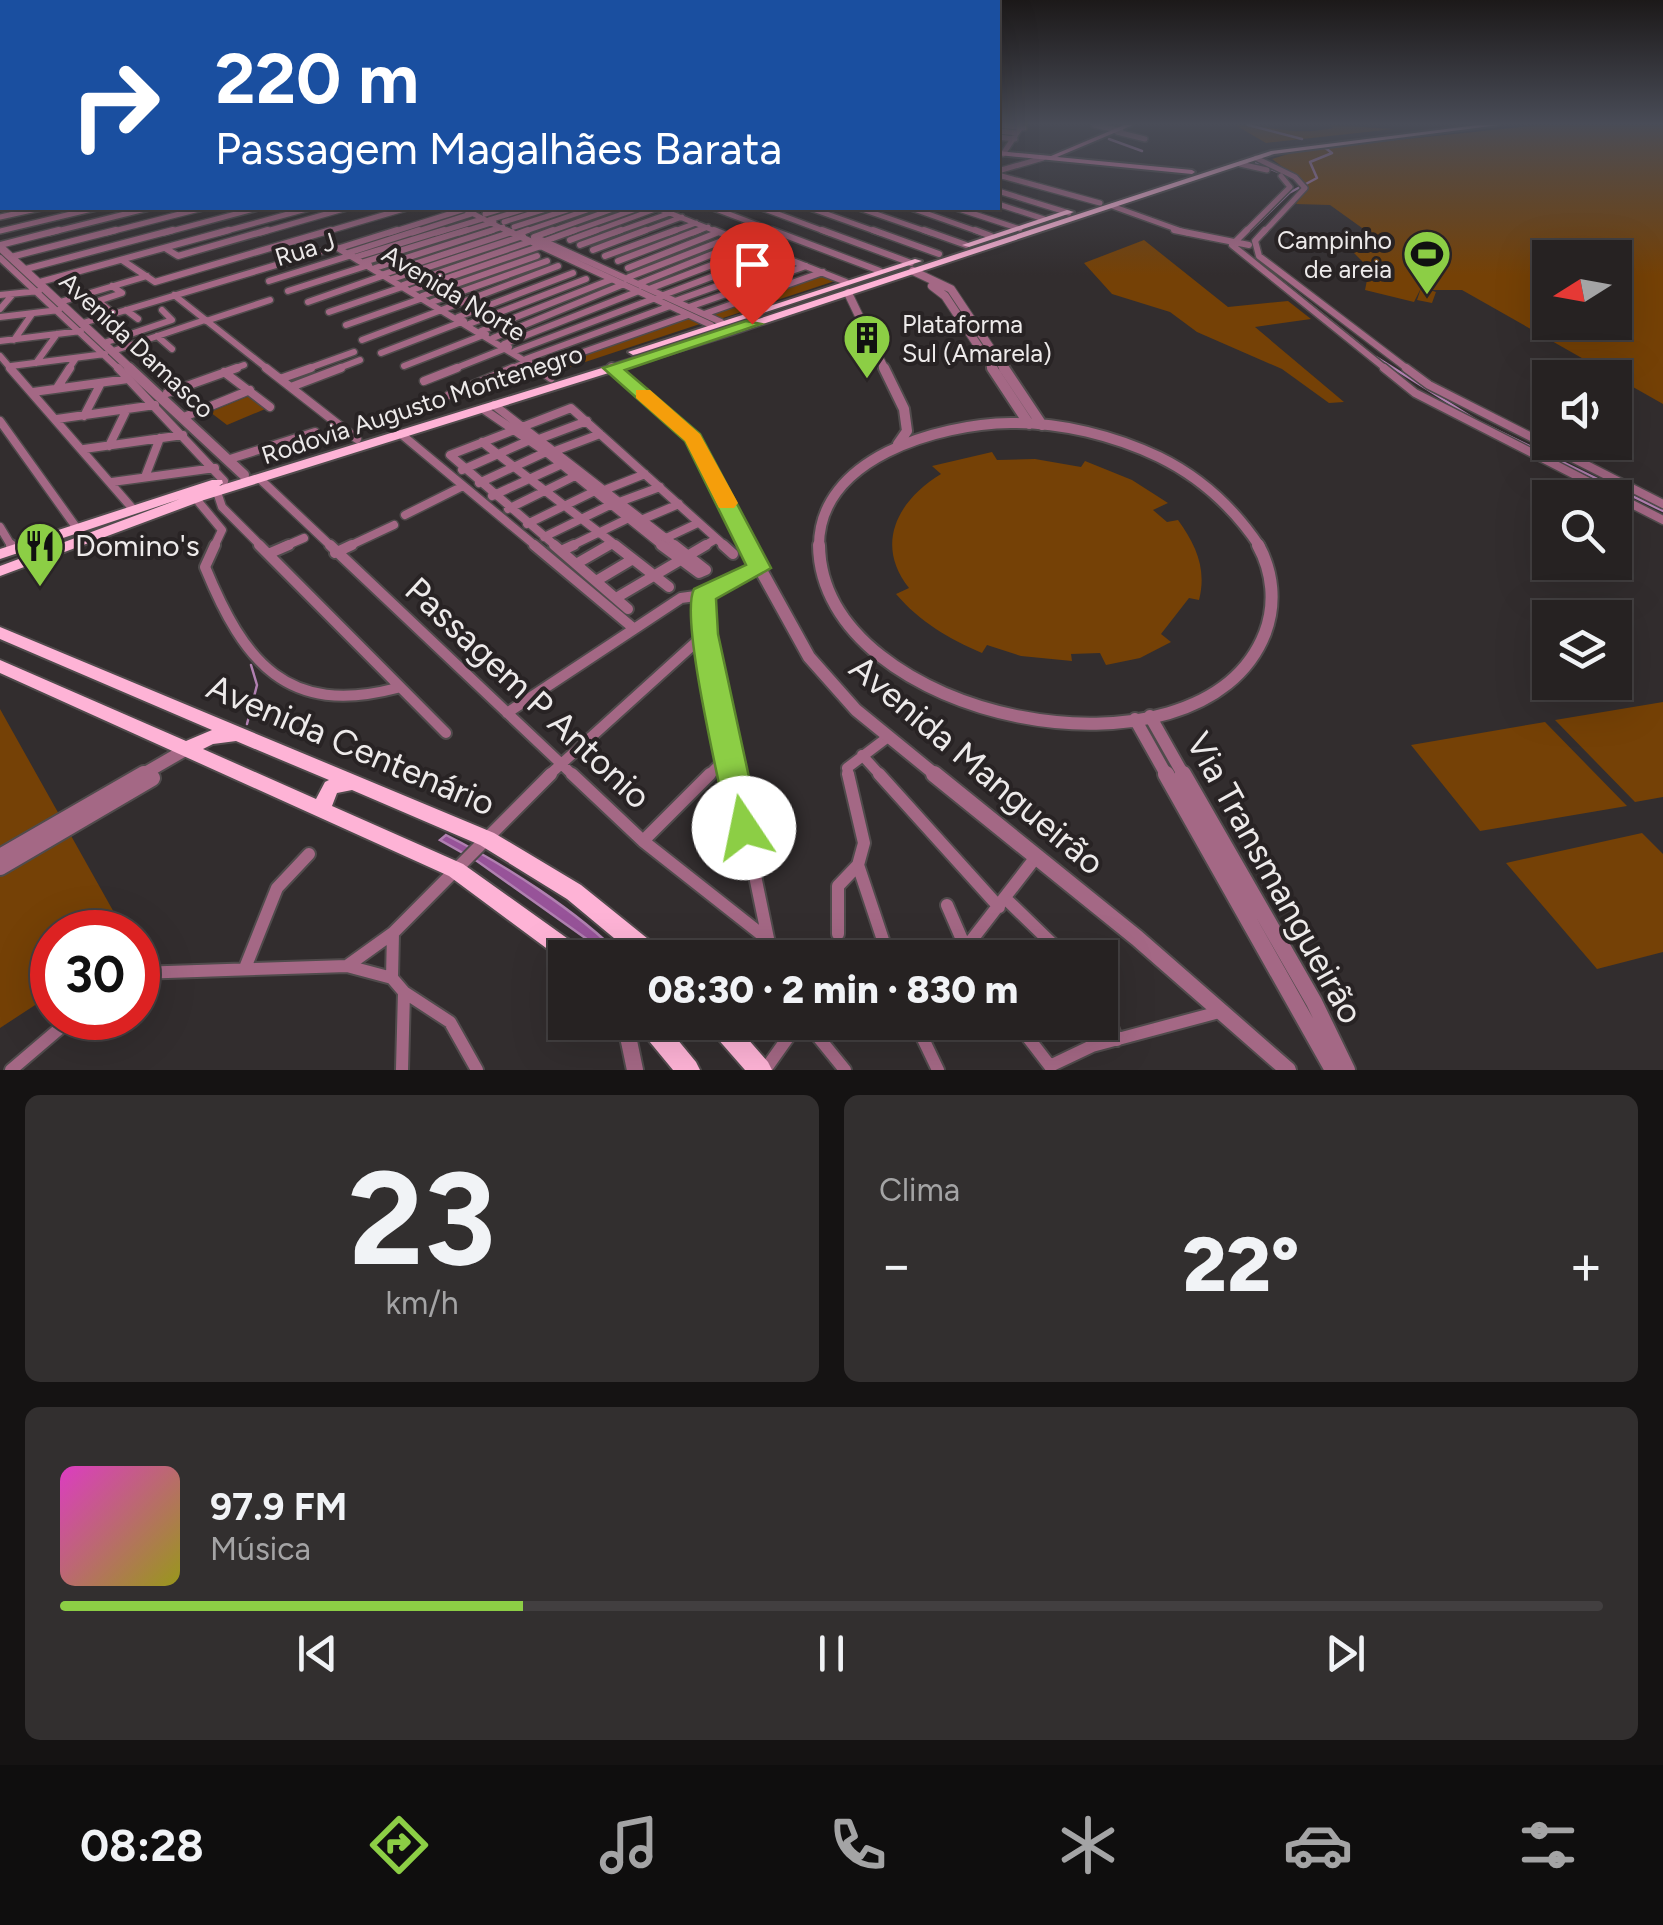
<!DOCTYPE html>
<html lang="pt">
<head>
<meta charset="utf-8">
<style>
  body { margin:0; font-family:Figtree,sans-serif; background:#322f2f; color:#f1f3f6; height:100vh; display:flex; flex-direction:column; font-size:38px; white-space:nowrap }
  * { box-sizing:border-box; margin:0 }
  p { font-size:32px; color:#a4a4a5 }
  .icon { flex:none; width:55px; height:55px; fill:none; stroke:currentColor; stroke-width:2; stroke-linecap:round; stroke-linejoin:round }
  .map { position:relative; height:1070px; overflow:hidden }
  .panel { display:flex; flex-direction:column; gap:25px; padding:25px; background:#151313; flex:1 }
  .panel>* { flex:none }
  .top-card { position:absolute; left:0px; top:0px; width:1000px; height:210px; box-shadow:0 10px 40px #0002,0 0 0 2px #423f40; background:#1a4fa0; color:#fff; overflow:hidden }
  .needle { width:65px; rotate:259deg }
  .buttons { position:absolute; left:1532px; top:240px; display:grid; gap:20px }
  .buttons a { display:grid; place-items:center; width:100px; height:100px; border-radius:0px; background:#262222; box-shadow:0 10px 40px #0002,0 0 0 2px #423f40; font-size:50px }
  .speed { position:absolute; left:30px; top:910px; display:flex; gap:20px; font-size:50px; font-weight:700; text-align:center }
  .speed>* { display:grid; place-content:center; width:130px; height:130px; border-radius:50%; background:#262222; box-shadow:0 10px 40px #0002,0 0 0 2px #423f40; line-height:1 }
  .speed .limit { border:15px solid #d22; background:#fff; color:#111 }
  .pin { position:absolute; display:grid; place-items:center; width:85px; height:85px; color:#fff; margin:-102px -42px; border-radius:50% 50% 50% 0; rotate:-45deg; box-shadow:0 0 10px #0007 }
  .pin .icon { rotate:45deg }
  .me { position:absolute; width:110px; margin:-55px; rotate:349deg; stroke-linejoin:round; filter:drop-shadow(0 0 8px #0008) }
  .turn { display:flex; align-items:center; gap:35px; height:210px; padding:0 50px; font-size:45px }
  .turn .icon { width:130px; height:130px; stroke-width:2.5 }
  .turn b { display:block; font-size:70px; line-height:85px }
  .big { font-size:75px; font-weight:800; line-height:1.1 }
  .panel .card { flex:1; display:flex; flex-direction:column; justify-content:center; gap:15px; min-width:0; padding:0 35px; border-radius:15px; background:#322f2f }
  .panel .dial { align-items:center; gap:0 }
  .dial b { font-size:130px; line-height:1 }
  .song { display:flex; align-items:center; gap:30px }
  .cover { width:120px; height:120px; border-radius:15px; background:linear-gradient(135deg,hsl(310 70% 55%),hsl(60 70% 35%)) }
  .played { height:10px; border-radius:5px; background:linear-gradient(90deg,#8cce45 30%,#423f40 30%) }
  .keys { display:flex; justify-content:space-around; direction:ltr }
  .heat { display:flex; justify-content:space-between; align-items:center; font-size:55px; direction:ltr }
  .panel .tiles { flex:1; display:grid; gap:25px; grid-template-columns:1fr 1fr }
  .card:last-child { grid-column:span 2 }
  .trip { position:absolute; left:548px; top:940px; width:570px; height:100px; border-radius:0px; background:#262222; box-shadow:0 10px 40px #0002,0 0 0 2px #423f40; font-weight:800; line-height:100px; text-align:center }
  .tab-bar { display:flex; height:160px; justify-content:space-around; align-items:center; background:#0f0e0e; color:#a4a4a5 }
  .tab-bar .icon { width:70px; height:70px }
  .tab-bar .selected { color:#8cce45 }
  .tab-bar b { font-size:45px; color:#f1f3f6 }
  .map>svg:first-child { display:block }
  .green { fill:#754106; fill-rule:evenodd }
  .water { fill:#975399; stroke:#b180b1; stroke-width:2.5 }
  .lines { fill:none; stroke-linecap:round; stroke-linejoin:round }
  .stream { stroke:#b180b1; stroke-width:2.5 }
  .minor-far4-casing { stroke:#504b4c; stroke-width:8 }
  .minor-far3-casing { stroke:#504b4c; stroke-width:9 }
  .minor-far2-casing { stroke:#504b4c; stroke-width:11 }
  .minor-far1-casing { stroke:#504b4c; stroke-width:14 }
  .minor-casing { stroke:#504b4c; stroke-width:16 }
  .tertiary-far3-casing { stroke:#504b4c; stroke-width:10 }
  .tertiary-far2-casing { stroke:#504b4c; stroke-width:14 }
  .tertiary-far1-casing { stroke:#504b4c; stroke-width:16 }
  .tertiary-casing { stroke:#504b4c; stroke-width:20 }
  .secondary-casing { stroke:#504b4c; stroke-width:4 }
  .primary-casing { stroke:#504b4c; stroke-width:4 }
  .minor-far4 { stroke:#a46885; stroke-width:5 }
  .minor-far3 { stroke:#a46885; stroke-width:6 }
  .minor-far2 { stroke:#a46885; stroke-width:8 }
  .minor-far1 { stroke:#a46885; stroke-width:10 }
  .minor { stroke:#a46885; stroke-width:12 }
  .tertiary-far3 { stroke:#a46885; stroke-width:8 }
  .tertiary-far2 { stroke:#a46885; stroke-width:10 }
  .tertiary-far1 { stroke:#a46885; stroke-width:12 }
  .tertiary { stroke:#a46885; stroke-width:16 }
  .secondary { fill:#e787b6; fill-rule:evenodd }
  .primary { fill:#feb3d6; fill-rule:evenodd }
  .route { fill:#8cce45; stroke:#5b862d; stroke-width:2.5 }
  .slow { fill:#f59e0b }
  .labels { text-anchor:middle; stroke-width:8; stroke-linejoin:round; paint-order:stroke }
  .far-poi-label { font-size:25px; fill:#edeaea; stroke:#282324; text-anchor:end }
  .far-street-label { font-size:25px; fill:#edeaea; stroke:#282324 }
  .poi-label { font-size:30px; fill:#edeaea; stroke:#282324; text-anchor:start }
  .near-street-label { font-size:35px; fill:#edeaea; stroke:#282324 }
</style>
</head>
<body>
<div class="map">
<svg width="1663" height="1070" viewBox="0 0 1663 1070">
  <rect width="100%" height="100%" fill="#322d2e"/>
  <path class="green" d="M1235,125c41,0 56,12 98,3l-3,-3 64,4 -128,14z
    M1541,125h122v279l-201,-114h-32l6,2 -4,11 -15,-3 4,-12 -7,14 -49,-12 2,-10 -8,-6 5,-11 -11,-11 30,-9 -53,-38 -34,-1 12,-18 -36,-27 29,-9zM1550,258h65v64h-65z
    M1144,240l84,67 60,-6 23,18 -56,8 89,75 -15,1 -47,-34 -85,-37 -27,-20 -58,-18 -28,-31z
    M825,274l13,6 -118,39 -11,-5z
    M686,316l17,7 -151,50 -7,-7z
    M249,396l13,2 8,9 -43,18 -17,-13z
    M992,452l5,8 38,-1 46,8 4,-6 47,19 36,23 -15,7 14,12 11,-2c18,25 29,49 21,80l-10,-2 -28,36 10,8 -31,16 -34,7 -6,-12 -29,1 1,7 -51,-5 -34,-11 -5,8c-33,-14 -62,-31 -86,-59l13,-6c-35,-44 -11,-88 32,-114l-9,-8z
    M1663,702v95l-28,5 -80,-82z
    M0,709l125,223h-73v62l-52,34z
    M1545,722l82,84 -147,25 -69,-86z
    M1642,833l21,21v98l-66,17 -91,-106z"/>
  <path class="water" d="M446,835c56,28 133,77 176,122h-10l-135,-96 -37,-21z"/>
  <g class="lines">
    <path class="stream" d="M1248,125l54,14
      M1109,139l33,12
      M1256,163l27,11
      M1250,231l39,-38 28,-15 -7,-16 22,-9 -8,-6
      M1259,263l103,83
      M1376,357l100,63 187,91
      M247,724l10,-39 -6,-20"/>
    <g class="minor-far4-casing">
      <path id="minor-far4" d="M1001,125l23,3
        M1094,125l27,6
        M998,131l19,2
        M1117,132l28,7
        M998,137l17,2
        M1003,154l18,-27
        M1256,158l39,19 10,11 -42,45
        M1240,164l27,6
        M998,171l45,-13
        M998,175l102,28
        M998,191l71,22
        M998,204l46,15
        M1112,206l75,27
        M462,208l49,25
        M657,208l63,25
        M713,208l66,25
        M762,208l67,25
        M810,208l70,25
        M859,208l72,25
        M911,208l71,25
        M956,208l64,21
        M485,214l20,-6
        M0,217l41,-9
        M489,220l39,-12
        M504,222l45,-14
        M514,227l59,-19
        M0,231l96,-23
        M49,233l100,-25
        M106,233l97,-25
        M164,233l94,-25
        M219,233l91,-25
        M260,233l87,-25
        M322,233l85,-25
        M389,233l76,-24
        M412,233l62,-20
        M436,233l46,-14
        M459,233l35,-11
        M485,233l18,-6
        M520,233l73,-25
        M546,233l70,-25
        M568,233l71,-25
        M590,233l68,-25
        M614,233l56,-20
        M639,233l43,-16
        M669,233l27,-10
        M693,233l15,-6
        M1244,233l46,-46 -9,-11"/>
    </g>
    <g class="minor-far3-casing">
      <path id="minor-far3" d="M506,230l205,95
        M714,230l132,52
        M772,230l108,41
        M822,230l89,33
        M873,230l66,24
        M924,230l42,15
        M975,230l16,6
        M1174,230l75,15
        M1265,230l-10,11 4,15 150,114
        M517,234l11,-4
        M534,237l19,-7
        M537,238l184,84
        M570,240l27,-10
        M545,241l30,-11
        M0,245l59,-15
        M580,245l41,-15
        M1232,245l155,125
        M1232,245l15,-15
        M165,248l13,8 90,-26
        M340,248l57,-18
        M593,250l53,-20
        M348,253l71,-23
        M605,256l71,-26
        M11,257l105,-27
        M356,257l88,-27
        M0,258l120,112
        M122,260l33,22 176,-52
        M618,261l81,-31
        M364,262l103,-32
        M375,268l118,-38
        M628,268l91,-36
        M26,269l147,-39
        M384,274l128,-42
        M629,277l103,-40
        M392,279l131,-43
        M269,281l83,-26
        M40,282l189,-52
        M638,284l107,-43
        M403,285l129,-44
        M112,286l10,7 -24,8 15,12
        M649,289l110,-42
        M412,290l129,-44
        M288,291l81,-26
        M0,295l39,-4
        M174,295l95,75
        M422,296l115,-40
        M675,301l115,-41
        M60,302l87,-26
        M308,302l77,-27
        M432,302l115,-41
        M689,307l117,-41
        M0,309l13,-15
        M126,310l12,9
        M329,312l76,-26
        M704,314l119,-42
        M0,317l59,-7
        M458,317l115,-44
        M206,321l64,-21
        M83,323l253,-76 204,123
        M469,324l117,-45
        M346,325l77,-27
        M481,331l129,-51
        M157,336l15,13
        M493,338l131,-54
        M14,340l18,-26
        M362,340l196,-74
        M0,341l81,-10
        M104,343l68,-23 -10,-10
        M504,344l135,-53
        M113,351l92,-31
        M515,351l260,-98
        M381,353l83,-32
        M0,356l12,14
        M526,359l144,-53
        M36,363l21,-29
        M11,366l94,-12
        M404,366l82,-32
        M538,368l150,-53
        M68,370l8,-12
        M230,370l14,-5
        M304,370l50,-18
        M334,370l26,-10
        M451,370l58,-23
        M508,370l21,-9"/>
    </g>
    <g class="minor-far2-casing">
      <path id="minor-far2" d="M10,368l122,140
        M118,368l106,113
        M266,368l91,71
        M537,368l14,10
        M1384,368l31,25 248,127
        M1406,368l23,17 234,119
        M224,372l46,35
        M280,379l31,-11
        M424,381l33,-13
        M291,387l50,-19
        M57,388l13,-20
        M33,392l95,-13
        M167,393l70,-25
        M449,395l64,-27
        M494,405l183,142
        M483,409l63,43 118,95
        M84,416l17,-33
        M184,417l66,-27
        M57,419l98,-14
        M0,421l76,106
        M401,434l136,113
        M539,439l48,-18
        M482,442l136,105
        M109,446l18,-37
        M84,449l99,-14
        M555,451l45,-17
        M230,459l85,-27
        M462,470l68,-30
        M145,477l15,-39
        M260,479l72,68
        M112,482l103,-14
        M479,483l67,-31
        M607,489l38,-15
        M217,492l5,15 40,40
        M492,496l70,-32
        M197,500l25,30 -8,17
        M622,501l38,-14
        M508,509l67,-33
        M405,515l58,-29
        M641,520l38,-16
        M527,524l68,-33
        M0,527l12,20
        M544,537l68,-33
        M666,538l32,-15
        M283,547l21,-9
        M347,547l47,-22
        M557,547l-107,-92 121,-47 155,139
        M569,547l60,-29
        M605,547l7,-4
        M702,547l14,-8"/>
    </g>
    <g class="minor-far1-casing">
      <path id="minor-far1" d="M11,545l2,4
        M215,545l-10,22c39,95 82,150 192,121
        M259,545l187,188
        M330,545l244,231
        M534,545l98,82
        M554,545l74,64
        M615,545l54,42
        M661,545l38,28 7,-3 -32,-25
        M723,545l10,9
        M561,551l13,-6
        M335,553l17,-8
        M268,554l21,-9
        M576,564l33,-19
        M596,581l37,-22
        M703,595l2,39 29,142
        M616,598l90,-53
        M507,713l174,-115 22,-3 56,-27
        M862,755l19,21
        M548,776l157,-142
        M708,776l21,-21
        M849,776l-2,-8 41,-31"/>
    </g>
    <g class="minor-casing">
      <path id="minor" d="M572,774l71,67 123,97
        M734,774l38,184
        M848,774l16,69 -6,22 31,93
        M879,774l120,133
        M643,841l67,-67
        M1005,898l62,60
        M947,905l23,53
        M393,933l-1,45 12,14 -2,78
        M838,934v-48l20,-21
        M964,950l72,-93
        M347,966l46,-33 158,-159
        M245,968l32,-80 32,-34
        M138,973l209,-7 45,12
        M404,992l46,30 27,48
        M1100,997l17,43
        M806,1022l39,48
        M915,1022l23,48
        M1016,1022l34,44 42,-20 131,-35
        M11,1070l61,-52
        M765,1070l34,-48"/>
    </g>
    <g class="tertiary-far3-casing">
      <path id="tertiary-far3" d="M0,247l132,123
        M913,271l38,18 54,81
        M932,286l13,10 49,74
        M848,293l37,77"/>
    </g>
    <g class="tertiary-far2-casing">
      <path id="tertiary-far2" d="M129,368l115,107
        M612,368l81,70 56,109
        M884,368l20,41 3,22 -9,13
        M992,368l37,56
        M1004,368l38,57
        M819,547c-1,-89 119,-123 192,-124 49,-1 104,13 148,34 43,21 75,51 101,90"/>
    </g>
    <g class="tertiary-far1-casing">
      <path id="tertiary-far1" d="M747,545l62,112 47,53 81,66
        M819,545c2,176 382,252 446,88 11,-29 8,-61 -7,-88
        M1150,716l34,60
        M1135,719l32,57
        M140,776l45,-26"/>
    </g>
    <g class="tertiary-casing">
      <path id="tertiary" d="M934,774l203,164 151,132
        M1166,774l167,296
        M1183,774l131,228 33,68
        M0,857l144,-83
        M0,867l152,-89
        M625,1022l10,48"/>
    </g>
    <g class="secondary-casing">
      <path id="secondary" d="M1124,125h9l-76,32 135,13 3,2 -3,2 -194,-19v-4l53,5z"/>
    </g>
    <g class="primary-casing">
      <path id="primary" d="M1478,125h21l-225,29 -541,180 -529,166 -204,76v-10l180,-67 -180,60v-10l212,-69h10l1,3 -4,3 506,-156 546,-179z
        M1067,210l7,2 -105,35 -7,-2z
        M915,259l7,2 -285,93 -4,1 -5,-3z
        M0,627l494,206 87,52 82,66 2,7h-27l-71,-59 -87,-54 -128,-55 -15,3 -5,13 131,58 122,87 2,7h-22v4l-116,-86 -449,-203v-13l186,81 26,-11 -212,-91zM236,741l93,39 -4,2 -9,17 -113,-50 10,-5z
        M637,1022h26l33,40 4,8h-27l-33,-40z
        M707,1022h26l35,40 4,8h-27l-35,-40z"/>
    </g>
    <use href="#minor-far4" class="minor-far4"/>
    <use href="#minor-far3" class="minor-far3"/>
    <use href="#minor-far2" class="minor-far2"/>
    <use href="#minor-far1" class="minor-far1"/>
    <use href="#minor" class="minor"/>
    <use href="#tertiary-far3" class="tertiary-far3"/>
    <use href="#tertiary-far2" class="tertiary-far2"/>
    <use href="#tertiary-far1" class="tertiary-far1"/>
    <use href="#tertiary" class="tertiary"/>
    <use href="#secondary" class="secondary"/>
    <use href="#primary" class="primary"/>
  </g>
  <linearGradient id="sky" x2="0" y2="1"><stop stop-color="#1c1919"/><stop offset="0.45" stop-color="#494c57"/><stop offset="1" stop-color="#494c57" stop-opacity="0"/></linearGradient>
  <rect width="1663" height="275" fill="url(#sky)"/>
  <path class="route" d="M746,321l15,3 -136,46 75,64 71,134 -55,31 2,35 42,194 -5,10 -11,4 -11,-4 -5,-10c-7,-41 -49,-210 -34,-239l52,-24 -61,-124 -82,-73z"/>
  <path class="slow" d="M636,390h14l50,44 38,69 -4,5h-15l-34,-67 -49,-43z"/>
  <defs>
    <g id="stadium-pin" transform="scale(2.5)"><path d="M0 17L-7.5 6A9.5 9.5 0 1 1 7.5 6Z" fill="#8cce45" stroke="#282324"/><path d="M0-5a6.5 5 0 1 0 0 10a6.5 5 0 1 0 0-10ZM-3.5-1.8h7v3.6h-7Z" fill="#111"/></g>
    <g id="building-pin" transform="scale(2.5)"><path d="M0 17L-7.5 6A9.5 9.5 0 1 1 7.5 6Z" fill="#8cce45" stroke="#282324"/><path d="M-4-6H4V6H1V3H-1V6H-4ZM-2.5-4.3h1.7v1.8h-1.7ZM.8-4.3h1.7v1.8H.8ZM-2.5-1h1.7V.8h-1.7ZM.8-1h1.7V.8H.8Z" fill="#111"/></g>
    <g id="restaurant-pin" transform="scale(2.5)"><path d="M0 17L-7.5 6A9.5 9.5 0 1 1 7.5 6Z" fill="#8cce45" stroke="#282324"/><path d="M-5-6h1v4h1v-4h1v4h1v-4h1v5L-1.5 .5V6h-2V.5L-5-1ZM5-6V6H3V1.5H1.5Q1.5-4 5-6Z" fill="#111"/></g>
  </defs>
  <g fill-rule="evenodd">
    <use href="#stadium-pin" x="1427" y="254"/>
    <use href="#building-pin" x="867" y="338"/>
    <use href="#restaurant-pin" x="40" y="546"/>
  </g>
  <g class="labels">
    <g class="far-poi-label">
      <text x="1392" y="249">Campinho<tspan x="1392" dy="29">de areia</tspan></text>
      <text x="902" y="333" text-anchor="start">Plataforma<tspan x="902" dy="29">Sul (Amarela)</tspan></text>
    </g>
    <g class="far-street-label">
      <text transform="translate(305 249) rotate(-17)" y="9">Rua J</text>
      <text transform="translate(454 293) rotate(31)" y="9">Avenida Norte</text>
      <text transform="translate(137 345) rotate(43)" y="9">Avenida Damasco</text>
      <text transform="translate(422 404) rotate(-18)" y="9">Rodovia Augusto Montenegro</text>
    </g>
    <g class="poi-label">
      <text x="75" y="556">Domino's</text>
    </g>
    <g class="near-street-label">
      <text transform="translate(528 693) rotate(43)" y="12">Passagem P Antonio</text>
      <text transform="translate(351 745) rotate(23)" y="12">Avenida Centenário</text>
      <text transform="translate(977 765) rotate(40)" y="12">Avenida Mangueirão</text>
      <text transform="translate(1275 878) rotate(61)" y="12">Via Transmangueirão</text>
    </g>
  </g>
</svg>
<div class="buttons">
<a><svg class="needle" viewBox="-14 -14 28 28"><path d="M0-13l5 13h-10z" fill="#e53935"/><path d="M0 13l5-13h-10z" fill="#a4a4a5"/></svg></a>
<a><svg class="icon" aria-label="sound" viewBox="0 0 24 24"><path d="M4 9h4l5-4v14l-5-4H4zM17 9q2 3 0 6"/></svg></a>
<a><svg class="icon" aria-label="search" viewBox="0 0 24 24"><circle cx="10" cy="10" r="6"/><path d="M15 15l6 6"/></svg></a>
<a><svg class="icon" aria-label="layers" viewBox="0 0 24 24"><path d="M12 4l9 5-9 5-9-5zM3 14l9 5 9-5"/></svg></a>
</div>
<div class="speed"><div class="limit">30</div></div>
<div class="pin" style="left:752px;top:324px;background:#d93025"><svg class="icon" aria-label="arrive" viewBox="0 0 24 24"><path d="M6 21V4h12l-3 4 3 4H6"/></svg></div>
<svg class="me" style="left:744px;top:828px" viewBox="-20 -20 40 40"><circle r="19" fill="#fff"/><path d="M0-13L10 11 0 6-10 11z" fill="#8cce45"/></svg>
<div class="trip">08:30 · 2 min · 830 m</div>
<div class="top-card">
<div class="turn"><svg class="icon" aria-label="right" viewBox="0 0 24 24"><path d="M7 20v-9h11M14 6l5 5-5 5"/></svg><div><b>220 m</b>Passagem Magalhães Barata</div></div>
</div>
</div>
<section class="panel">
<div class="tiles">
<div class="card dial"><b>23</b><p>km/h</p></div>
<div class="card"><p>Clima</p>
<div class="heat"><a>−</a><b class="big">22°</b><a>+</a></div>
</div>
<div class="card">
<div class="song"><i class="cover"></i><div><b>97.9 FM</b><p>Música</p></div></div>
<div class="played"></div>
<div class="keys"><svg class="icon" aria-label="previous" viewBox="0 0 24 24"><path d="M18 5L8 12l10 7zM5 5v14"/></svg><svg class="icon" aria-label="pause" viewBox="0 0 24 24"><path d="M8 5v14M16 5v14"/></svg><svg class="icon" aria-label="next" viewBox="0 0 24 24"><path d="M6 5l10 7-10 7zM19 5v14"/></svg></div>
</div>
</div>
</section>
<nav class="tab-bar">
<b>08:28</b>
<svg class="icon selected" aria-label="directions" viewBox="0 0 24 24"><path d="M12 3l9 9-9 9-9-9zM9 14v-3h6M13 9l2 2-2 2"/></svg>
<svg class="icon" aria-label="music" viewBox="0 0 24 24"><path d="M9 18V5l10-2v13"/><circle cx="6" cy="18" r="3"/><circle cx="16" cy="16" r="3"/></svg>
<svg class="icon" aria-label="phone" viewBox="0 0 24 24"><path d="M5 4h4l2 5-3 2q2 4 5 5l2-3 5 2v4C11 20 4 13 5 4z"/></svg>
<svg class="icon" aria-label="climate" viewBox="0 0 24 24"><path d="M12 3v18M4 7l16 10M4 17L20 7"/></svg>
<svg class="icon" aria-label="car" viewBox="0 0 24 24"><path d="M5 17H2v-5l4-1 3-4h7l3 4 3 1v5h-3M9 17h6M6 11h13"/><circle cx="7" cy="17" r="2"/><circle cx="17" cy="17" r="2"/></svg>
<svg class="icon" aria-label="filters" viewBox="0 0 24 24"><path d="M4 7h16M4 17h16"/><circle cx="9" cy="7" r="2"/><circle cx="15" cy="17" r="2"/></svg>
</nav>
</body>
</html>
